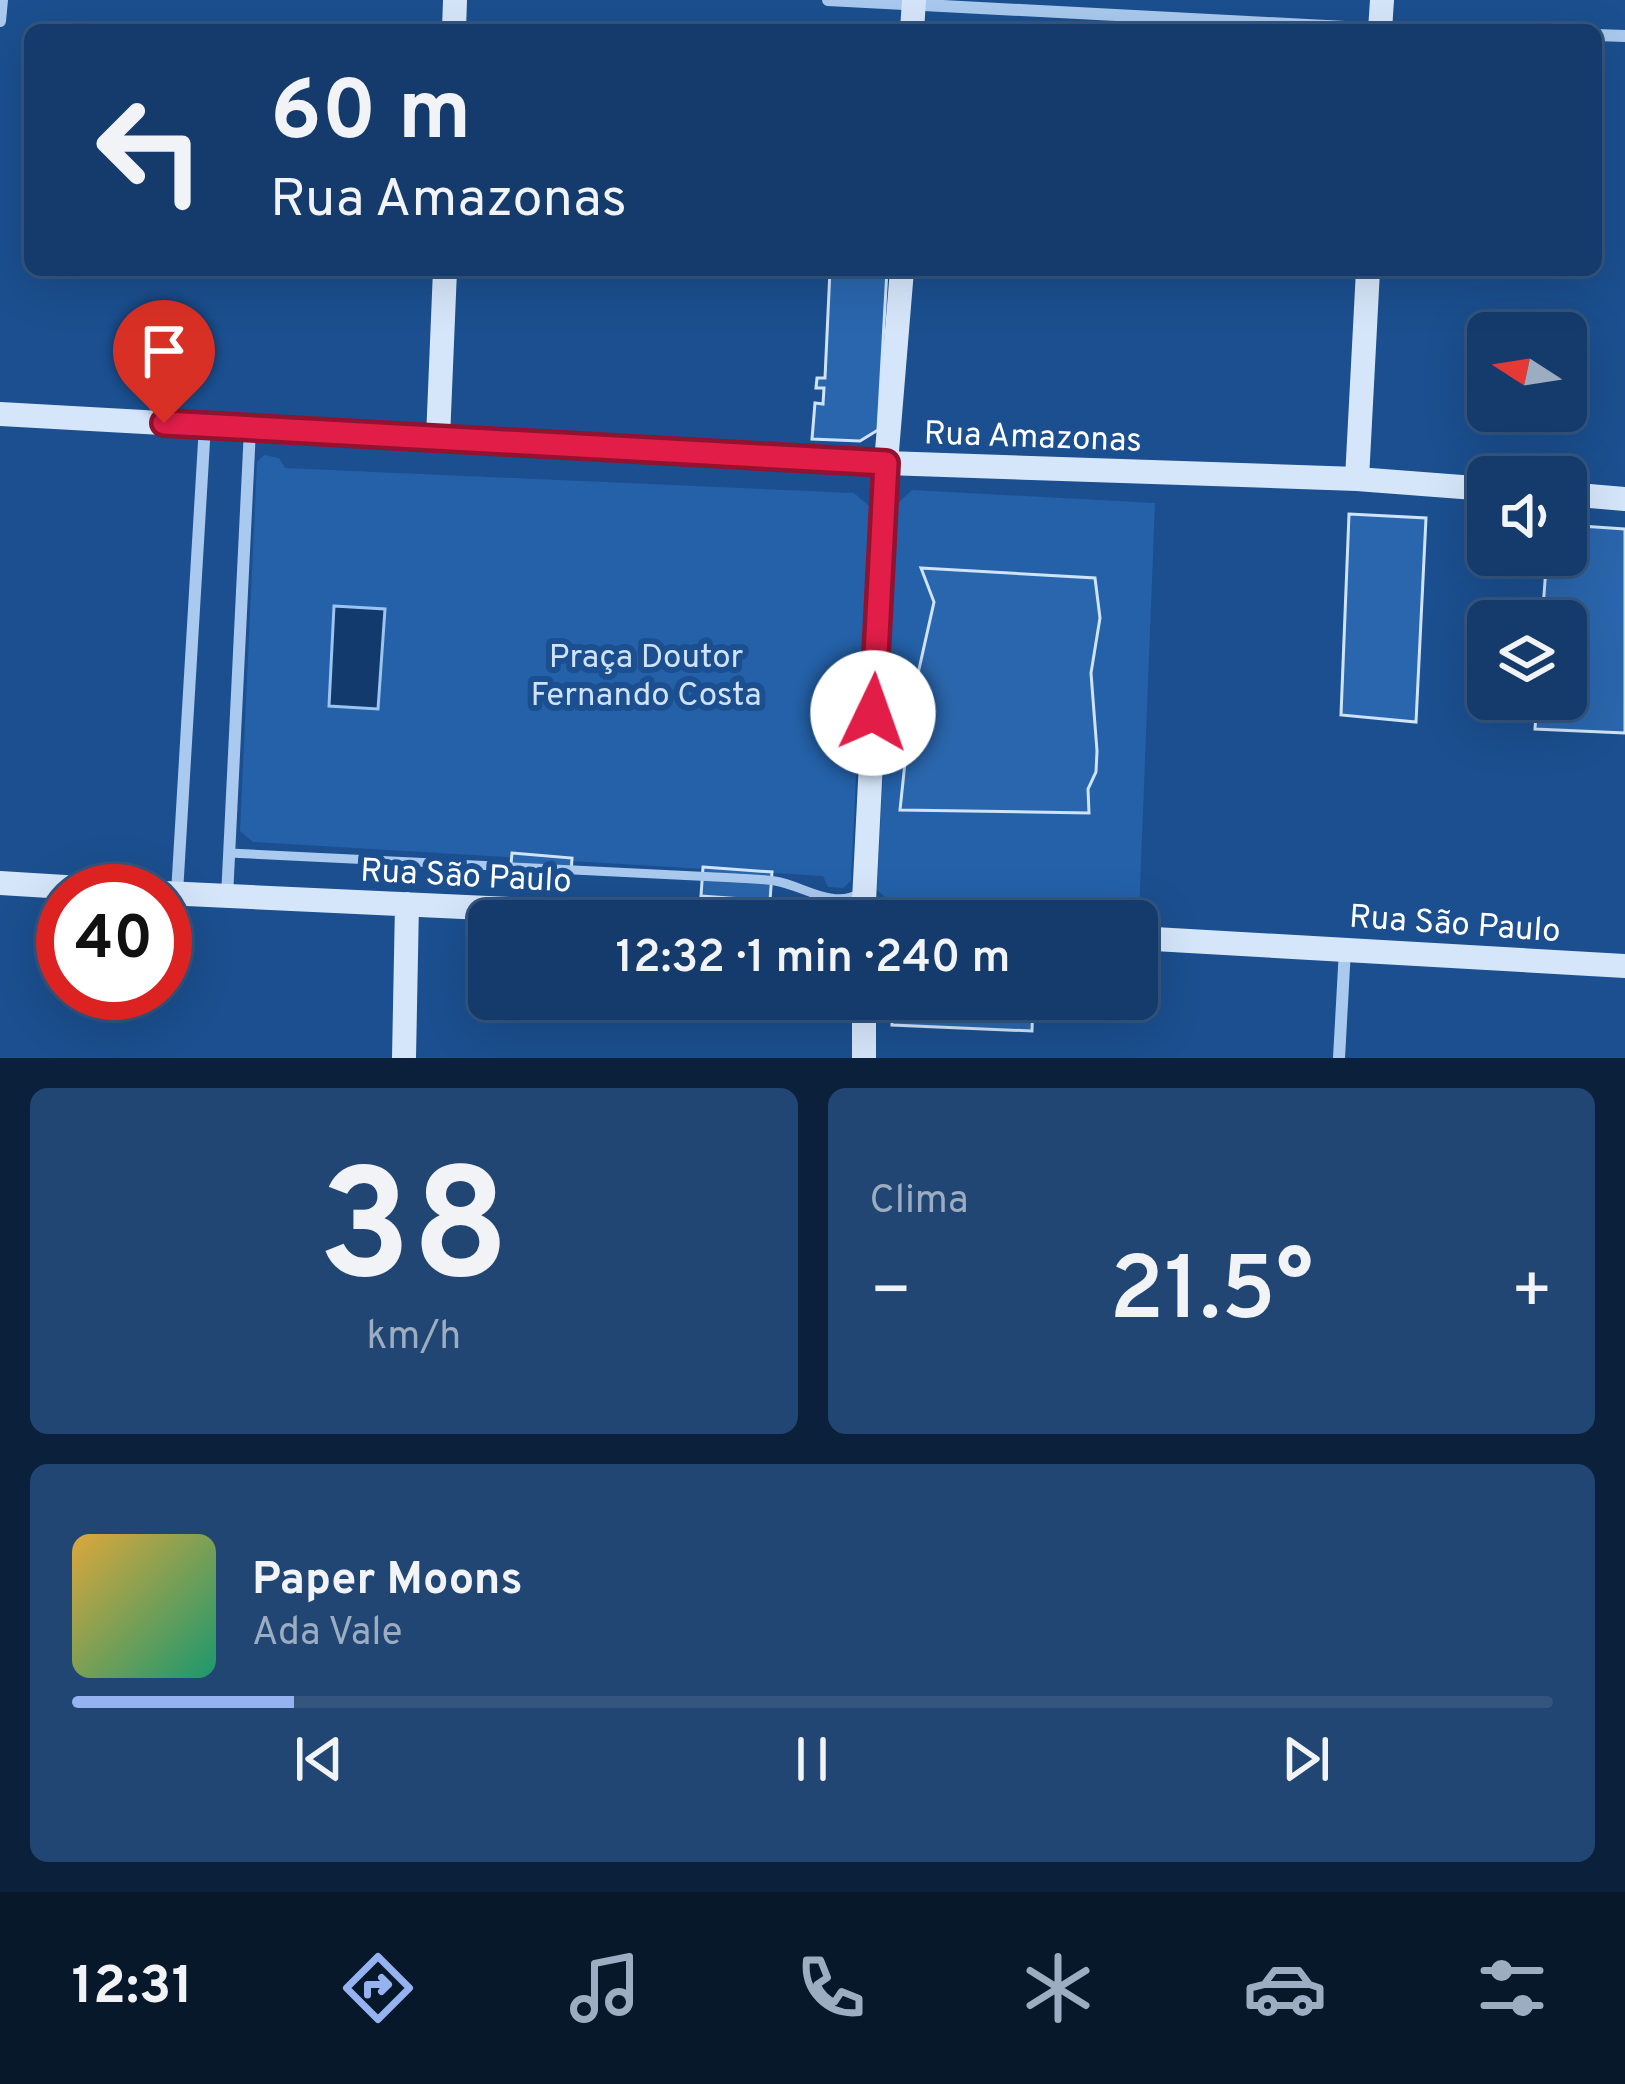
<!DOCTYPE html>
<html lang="pt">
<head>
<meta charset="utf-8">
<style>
  body { margin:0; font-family:Overpass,sans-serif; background:#214673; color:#f1f3f6; height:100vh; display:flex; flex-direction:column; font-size:45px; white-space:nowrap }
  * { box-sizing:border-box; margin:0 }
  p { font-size:39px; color:#9dadc1 }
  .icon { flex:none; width:66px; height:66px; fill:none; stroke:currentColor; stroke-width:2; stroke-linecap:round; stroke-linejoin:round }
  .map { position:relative; height:1058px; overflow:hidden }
  .panel { display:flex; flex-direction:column; gap:30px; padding:30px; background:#0b203b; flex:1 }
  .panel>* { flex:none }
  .guide { position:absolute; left:24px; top:24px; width:1578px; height:252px; border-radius:18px; box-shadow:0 12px 48px #0002,0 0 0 3px #33557e; background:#143b6b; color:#f1f3f6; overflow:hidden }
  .needle { width:78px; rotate:282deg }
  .controls { position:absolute; left:1467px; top:312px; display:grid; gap:24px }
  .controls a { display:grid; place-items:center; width:120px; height:120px; border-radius:18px; background:#143b6b; box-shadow:0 12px 48px #0002,0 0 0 3px #33557e; font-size:60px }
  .speed { position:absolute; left:36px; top:864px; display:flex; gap:24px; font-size:60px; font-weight:700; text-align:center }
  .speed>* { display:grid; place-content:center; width:156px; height:156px; border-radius:50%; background:#143b6b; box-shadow:0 12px 48px #0002,0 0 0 3px #33557e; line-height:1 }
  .speed .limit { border:18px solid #d22; background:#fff; color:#111 }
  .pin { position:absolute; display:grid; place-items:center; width:102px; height:102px; color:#fff; margin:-123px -51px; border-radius:50% 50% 50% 0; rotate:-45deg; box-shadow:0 0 12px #0007 }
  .pin .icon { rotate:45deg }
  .me { position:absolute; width:132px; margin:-66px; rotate:3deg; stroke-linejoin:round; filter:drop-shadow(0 0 9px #0008) }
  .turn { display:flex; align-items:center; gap:42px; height:252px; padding:0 48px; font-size:54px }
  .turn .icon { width:156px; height:156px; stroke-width:2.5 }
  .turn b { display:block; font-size:84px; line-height:102px }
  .big { font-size:90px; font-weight:600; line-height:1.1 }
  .panel .card { flex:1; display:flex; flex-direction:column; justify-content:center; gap:18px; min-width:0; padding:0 42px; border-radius:18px; background:#214673 }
  .panel .dial { align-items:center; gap:0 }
  .dial b { font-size:156px; line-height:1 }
  .song { display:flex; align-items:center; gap:36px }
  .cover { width:144px; height:144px; border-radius:18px; background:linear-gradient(135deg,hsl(40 70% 55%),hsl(160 70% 35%)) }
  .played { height:12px; border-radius:6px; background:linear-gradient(90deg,#95b2f1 15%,#33557e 15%) }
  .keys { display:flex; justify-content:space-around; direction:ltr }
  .heat { display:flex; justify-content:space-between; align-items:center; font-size:66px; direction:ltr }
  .panel .tiles { flex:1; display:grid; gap:30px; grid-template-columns:1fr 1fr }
  .card:last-child { grid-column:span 2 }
  .trip { position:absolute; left:468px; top:900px; width:690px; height:120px; border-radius:18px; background:#143b6b; box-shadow:0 12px 48px #0002,0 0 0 3px #33557e; font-weight:600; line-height:120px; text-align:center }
  .menu { display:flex; height:192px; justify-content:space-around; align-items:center; background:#08182b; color:#9dadc1 }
  .menu .icon { width:84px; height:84px }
  .menu .selected { color:#95b2f1 }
  .menu b { font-size:54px; color:#f1f3f6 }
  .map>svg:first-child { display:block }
  .green { fill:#2461a8 }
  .water { fill:#123a6d; stroke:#9cc4f0; stroke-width:3 }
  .building { fill:#2a66ad; stroke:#cfe3fa; stroke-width:3 }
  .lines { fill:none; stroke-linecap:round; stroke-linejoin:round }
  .lane { stroke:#a9c9ee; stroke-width:9 }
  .street { stroke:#a9c9ee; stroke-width:12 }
  .secondary { stroke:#d6e6fa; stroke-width:24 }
  .route-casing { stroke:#92132f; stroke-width:30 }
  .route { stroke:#e11d48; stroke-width:21 }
  .labels { text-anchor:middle; stroke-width:12; stroke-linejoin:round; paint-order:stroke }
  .street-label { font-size:33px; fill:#fff; stroke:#1b4f8f }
  .park-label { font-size:33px; fill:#cfe3fa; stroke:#1b4f8f }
</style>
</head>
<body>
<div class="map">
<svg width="1625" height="1058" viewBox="0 0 1625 1058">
  <rect width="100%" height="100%" fill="#1b4f8f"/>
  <path class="green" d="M264,455l15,3 6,10 569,25 15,13 -18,375 -8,7 -15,-1 -5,-11 -570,-34 -13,-11 17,-369z
    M912,490l243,13 -16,412 -249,-14 -13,-11 20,-386z"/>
  <path class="water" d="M334,606l51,3 -7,100 -49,-3z"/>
  <path class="building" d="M830,270h57l-9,160 -18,11 -48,-2 3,-36 8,1 1,-16h-8l1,-10h8z
    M1349,514l77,4 -10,204 -75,-7z
    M1566,525l59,4v204l-90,-4 2,-30h29v-78h-24l5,-66h19z
    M921,568l174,10 5,40 -9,55 6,78 -1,21 -8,17 1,24 -189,-3 11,-105 23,-103z
    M512,853l60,5 -2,34 -61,-6z
    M703,867l69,5 -2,29 -69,-5z
    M893,999h140l-1,32 -140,-6z"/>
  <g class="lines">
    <path class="lane" d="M229,853l507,25c13,1 26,1 39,3 27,4 58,29 85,12"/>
    <path class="street" d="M828,0l574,30
      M0,21l2,-21
      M1596,35l29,1
      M177,893l28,-468
      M227,897l23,-468
      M1339,1058l6,-109"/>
    <path class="secondary" d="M454,30l1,-30
      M912,30l2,-30
      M1380,30l2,-30
      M0,414l886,49 471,16 131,10
      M438,438l7,-168
      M1357,479l11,-209
      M1566,494l59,5
      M0,883l130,8
      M165,893l599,28
      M863,921l23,-458 16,-193
      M1137,938l488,28
      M404,1058l3,-154
      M864,1058v-59"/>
  </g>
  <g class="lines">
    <g class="route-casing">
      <path id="route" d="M164,423l722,40 -13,250"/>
    </g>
    <use href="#route" class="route"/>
  </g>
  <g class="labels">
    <g class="street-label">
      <text transform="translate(1033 435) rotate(2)" y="12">Rua Amazonas</text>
      <text transform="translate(466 874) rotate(3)" y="12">Rua São Paulo</text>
      <text transform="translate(1455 922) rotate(4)" y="12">Rua São Paulo</text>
    </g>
    <g class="park-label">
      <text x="646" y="667">Praça Doutor<tspan x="646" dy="38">Fernando Costa</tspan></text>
    </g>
  </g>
</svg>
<div class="controls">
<a><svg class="needle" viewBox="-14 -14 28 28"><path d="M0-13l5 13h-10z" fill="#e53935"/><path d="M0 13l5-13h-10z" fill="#9dadc1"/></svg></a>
<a><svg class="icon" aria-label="sound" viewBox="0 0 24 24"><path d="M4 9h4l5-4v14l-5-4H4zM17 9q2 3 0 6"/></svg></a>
<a><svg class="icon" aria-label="layers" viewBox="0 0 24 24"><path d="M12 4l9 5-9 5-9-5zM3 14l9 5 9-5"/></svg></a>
</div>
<div class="speed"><div class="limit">40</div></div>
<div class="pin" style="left:164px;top:423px;background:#d93025"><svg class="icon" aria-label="arrive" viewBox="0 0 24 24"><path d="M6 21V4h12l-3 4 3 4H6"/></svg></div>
<svg class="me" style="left:873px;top:713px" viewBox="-20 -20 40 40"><circle r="19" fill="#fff"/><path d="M0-13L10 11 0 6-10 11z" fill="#e11d48"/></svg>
<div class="trip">12:32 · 1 min · 240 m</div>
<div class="guide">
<div class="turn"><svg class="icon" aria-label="left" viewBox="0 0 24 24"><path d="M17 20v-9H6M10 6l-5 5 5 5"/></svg><div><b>60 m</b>Rua Amazonas</div></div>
</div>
</div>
<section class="panel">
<div class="tiles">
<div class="card dial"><b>38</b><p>km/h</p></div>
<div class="card"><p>Clima</p>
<div class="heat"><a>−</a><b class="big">21.5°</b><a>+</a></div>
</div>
<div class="card">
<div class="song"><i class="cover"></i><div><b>Paper Moons</b><p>Ada Vale</p></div></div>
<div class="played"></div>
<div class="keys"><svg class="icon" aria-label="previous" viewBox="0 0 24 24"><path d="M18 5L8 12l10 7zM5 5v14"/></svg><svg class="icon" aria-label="pause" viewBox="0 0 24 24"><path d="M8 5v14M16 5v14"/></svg><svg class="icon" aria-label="next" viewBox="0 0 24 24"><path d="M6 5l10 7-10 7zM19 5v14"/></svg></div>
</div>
</div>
</section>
<nav class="menu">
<b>12:31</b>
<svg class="icon selected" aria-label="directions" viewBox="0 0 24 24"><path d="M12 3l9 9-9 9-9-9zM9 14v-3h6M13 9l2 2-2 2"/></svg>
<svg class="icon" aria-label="music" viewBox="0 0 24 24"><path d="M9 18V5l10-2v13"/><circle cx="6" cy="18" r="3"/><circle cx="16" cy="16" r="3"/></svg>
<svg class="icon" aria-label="phone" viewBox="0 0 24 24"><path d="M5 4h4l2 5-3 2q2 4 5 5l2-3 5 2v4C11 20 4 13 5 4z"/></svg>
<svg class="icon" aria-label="climate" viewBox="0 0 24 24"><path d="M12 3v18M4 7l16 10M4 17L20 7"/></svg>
<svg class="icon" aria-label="car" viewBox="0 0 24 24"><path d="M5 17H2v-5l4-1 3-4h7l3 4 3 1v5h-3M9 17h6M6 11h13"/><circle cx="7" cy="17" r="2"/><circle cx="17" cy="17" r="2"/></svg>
<svg class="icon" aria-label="filters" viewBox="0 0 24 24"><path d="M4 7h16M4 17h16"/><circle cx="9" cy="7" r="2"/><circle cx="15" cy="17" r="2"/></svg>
</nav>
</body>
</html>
